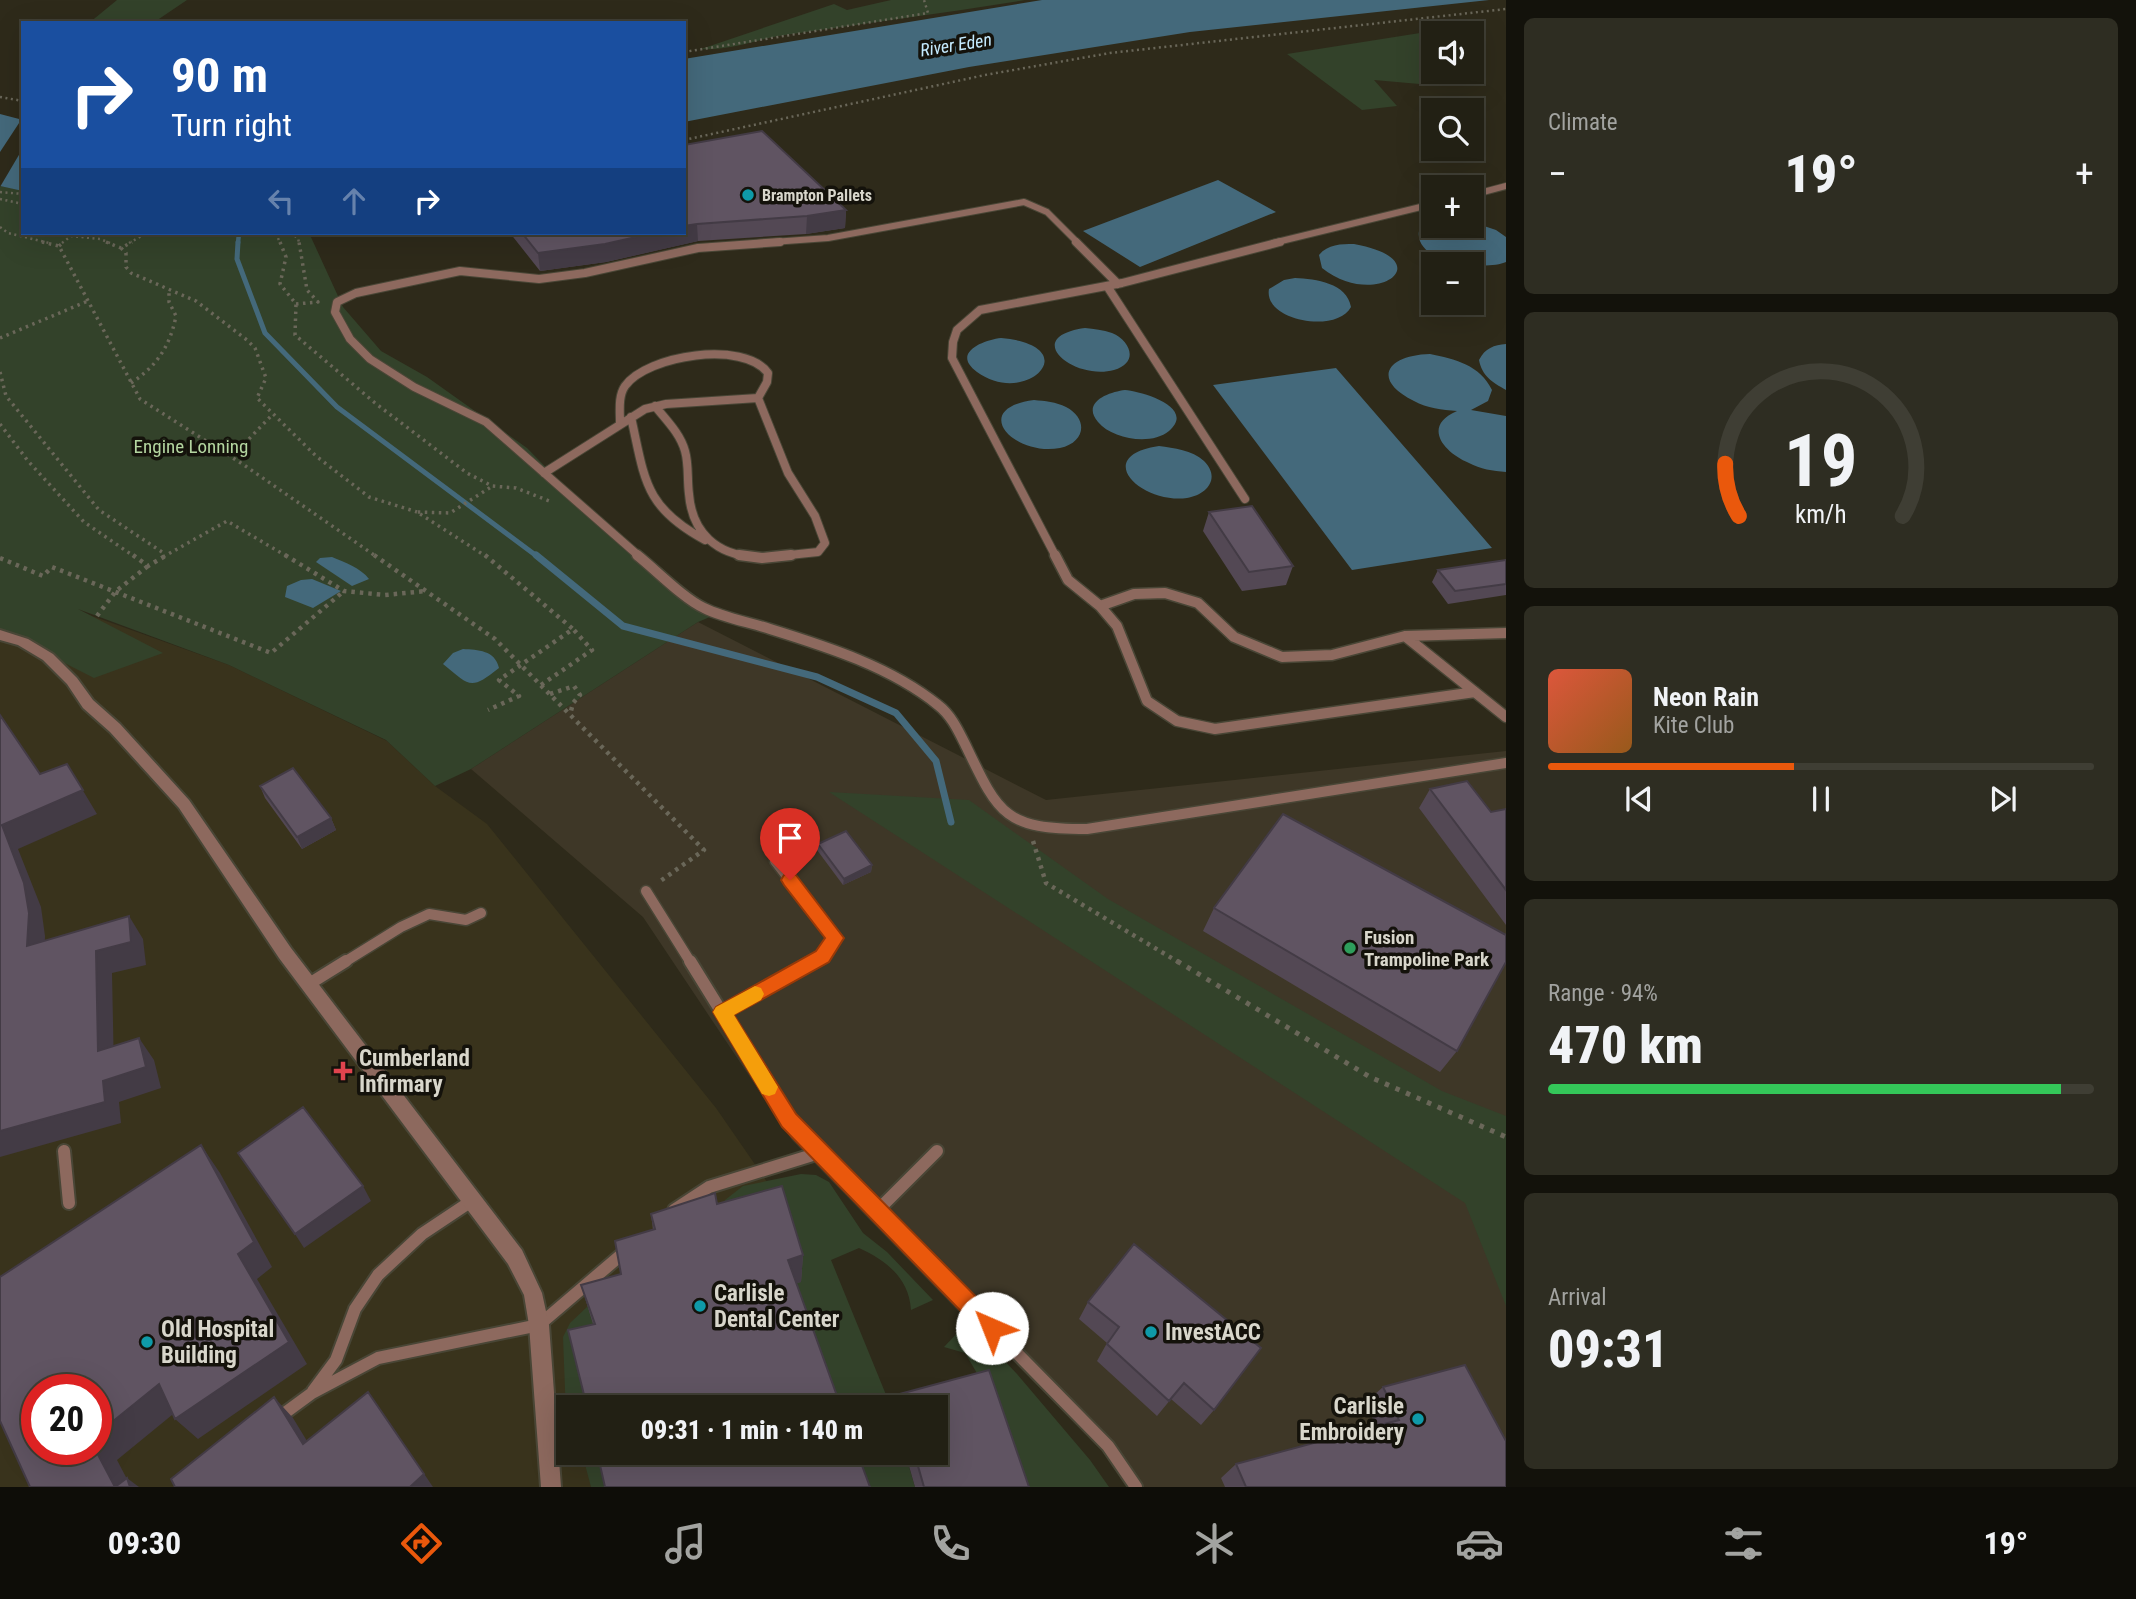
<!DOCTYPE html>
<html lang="en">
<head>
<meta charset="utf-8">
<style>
  body { margin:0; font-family:"Roboto Condensed",sans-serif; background:#2e2d22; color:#f1f3f6; height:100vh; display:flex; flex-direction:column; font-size:26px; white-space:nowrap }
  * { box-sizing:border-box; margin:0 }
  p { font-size:23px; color:#a2a3a0 }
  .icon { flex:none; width:38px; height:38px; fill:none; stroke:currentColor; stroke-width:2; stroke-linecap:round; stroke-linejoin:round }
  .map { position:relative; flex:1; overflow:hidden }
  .details { display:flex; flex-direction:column; gap:18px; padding:18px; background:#13120b; width:630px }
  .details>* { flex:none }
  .guide { position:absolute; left:21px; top:21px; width:665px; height:214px; border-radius:0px; box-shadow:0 7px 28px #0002,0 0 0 2px #3f3e34; background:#1a4fa0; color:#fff; overflow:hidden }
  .controls { position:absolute; left:1421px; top:21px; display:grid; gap:14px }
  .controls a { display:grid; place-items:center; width:63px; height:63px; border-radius:0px; background:#222014; box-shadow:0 7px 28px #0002,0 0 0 2px #3f3e34; font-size:35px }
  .speed { position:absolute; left:21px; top:1374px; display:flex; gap:14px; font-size:35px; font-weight:700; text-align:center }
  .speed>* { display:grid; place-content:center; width:91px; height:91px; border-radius:50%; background:#222014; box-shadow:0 7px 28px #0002,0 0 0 2px #3f3e34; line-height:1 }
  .speed .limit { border:10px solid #d22; background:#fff; color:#111 }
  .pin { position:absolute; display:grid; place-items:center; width:60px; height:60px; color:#fff; margin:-72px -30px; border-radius:50% 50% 50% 0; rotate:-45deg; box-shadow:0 0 7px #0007 }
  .pin .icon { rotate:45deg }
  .me { position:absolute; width:77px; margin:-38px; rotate:316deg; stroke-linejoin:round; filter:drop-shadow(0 0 5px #0008) }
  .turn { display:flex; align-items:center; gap:24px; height:147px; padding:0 35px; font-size:32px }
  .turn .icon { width:91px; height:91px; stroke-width:2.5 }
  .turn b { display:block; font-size:49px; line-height:60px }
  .lanes { display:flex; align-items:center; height:66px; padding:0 35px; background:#0003; justify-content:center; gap:35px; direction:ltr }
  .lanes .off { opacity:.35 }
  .big { font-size:52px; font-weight:800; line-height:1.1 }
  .details .widget { flex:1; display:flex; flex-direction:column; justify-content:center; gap:10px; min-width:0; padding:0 24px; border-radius:10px; background:#2e2d22 }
  .details .dial { align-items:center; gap:0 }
  .dial svg { height:182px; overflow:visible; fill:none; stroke:#3f3e34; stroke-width:7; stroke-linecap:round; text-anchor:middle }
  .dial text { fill:#f1f3f6; stroke:none }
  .song { display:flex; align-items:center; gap:21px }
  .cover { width:84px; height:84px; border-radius:10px; background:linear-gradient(135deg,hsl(10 70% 55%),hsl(30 70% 35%)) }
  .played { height:7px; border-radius:4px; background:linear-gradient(90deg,#ea580c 45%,#3f3e34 45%) }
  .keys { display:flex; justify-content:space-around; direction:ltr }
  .heat { display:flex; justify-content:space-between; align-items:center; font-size:38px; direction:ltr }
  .charge { height:10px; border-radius:5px; background:linear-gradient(90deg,#34c759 94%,#3f3e34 0) }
  .trip { position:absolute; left:556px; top:1395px; width:392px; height:70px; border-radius:0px; background:#222014; box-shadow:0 7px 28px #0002,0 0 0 2px #3f3e34; font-weight:800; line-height:70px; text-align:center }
  .tabs { display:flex; height:112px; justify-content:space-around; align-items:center; background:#0e0d08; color:#a2a3a0 }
  .tabs .icon { width:49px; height:49px }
  .tabs .on { color:#ea580c }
  .tabs b { font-size:32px; color:#f1f3f6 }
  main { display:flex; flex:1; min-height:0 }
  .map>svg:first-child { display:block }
  .industrial { fill:#3e3727 }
  .built { fill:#39331c; fill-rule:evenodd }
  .green { fill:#33422a }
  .water { fill:#44697b }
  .pier { fill:#2e2a1a }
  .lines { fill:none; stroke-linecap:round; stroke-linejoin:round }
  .stream-far2 { stroke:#44697b; stroke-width:4.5 }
  .stream-far1 { stroke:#44697b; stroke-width:5 }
  .stream { stroke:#44697b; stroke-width:7 }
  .lane-far3-casing { stroke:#494636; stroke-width:8 }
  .lane-far2-casing { stroke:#494636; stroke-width:10 }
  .lane-far1-casing { stroke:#494636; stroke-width:13 }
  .lane-casing { stroke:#494636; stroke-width:16 }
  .street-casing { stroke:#494636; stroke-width:4 }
  .path-far3 { stroke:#6a6759; stroke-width:2.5; stroke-dasharray:2 3.5; stroke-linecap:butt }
  .path-far2 { stroke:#6a6759; stroke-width:3.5; stroke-dasharray:2.5 4.5; stroke-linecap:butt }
  .path-far1 { stroke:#6a6759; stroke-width:4.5; stroke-dasharray:3.5 5; stroke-linecap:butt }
  .path { stroke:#6a6759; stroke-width:5; stroke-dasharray:4.5 7; stroke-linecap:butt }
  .lane-far3 { stroke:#8d695e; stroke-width:6 }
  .lane-far2 { stroke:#8d695e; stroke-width:8 }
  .lane-far1 { stroke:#8d695e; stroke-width:10 }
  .lane { stroke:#8d695e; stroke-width:12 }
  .street { fill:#8d695e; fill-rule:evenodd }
  .wall { fill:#534854 }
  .shaded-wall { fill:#433b45 }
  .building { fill:#605462; stroke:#433b45; stroke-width:2 }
  .route { fill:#ea580c; stroke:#983908; stroke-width:2 }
  .slow { fill:#f59e0b }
  .culture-dot { fill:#0f9aa8; stroke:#14120b; stroke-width:2.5 }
  .leisure-dot { fill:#2e9e5b; stroke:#14120b; stroke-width:2.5 }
  .health-dot { fill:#e0444e; stroke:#14120b; stroke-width:2.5 }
  .labels { text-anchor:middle; stroke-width:7; stroke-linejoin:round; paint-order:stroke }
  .far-poi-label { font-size:16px; font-weight:bold; fill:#d8d6cb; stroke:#14120b; text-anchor:start }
  .far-water-label { font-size:18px; font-style:italic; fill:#c4eafe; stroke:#14120b }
  .park-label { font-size:19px; fill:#b4d6a0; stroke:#14120b }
  .poi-label { font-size:19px; font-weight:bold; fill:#d8d6cb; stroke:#14120b; text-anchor:start }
  .near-poi-label { font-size:23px; font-weight:bold; fill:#d8d6cb; stroke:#14120b; text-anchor:start }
</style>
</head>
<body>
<main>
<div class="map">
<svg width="1506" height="1487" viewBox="0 0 1506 1487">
  <rect width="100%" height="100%" fill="#2e2a1a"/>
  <path class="industrial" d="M698,622l348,178 460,-49v736h-370l-29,-42 -149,-134 -166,-171 -149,-223 -172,-148z"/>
  <path class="built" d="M0,583l229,82 158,76 48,45 52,38 229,284 78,113 -225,186v45l300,1 12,34h-881zM37,1390h59v59h-59z"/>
  <path class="green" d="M117,0h70l-34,23h-64z
    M891,0h134c-80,13 -160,23 -240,35 -28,4 -55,16 -84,14l133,-45 13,6z
    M1458,27v6h-25v39h25v9l-27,4 -57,-5 23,26 -35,4 -75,-56z
    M0,186l23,4v43h283l4,2 33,72 38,44 46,26 100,71 86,88 75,60 29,18 -19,8 -227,147 -36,17 -49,-46 -157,-75 -151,-56 85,44 -69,25 -71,-36 -23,-7z
    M829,792l140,8 139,99 334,192 64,25v190l-41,-103z
    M801,1174l15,1 13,7 34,51 24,19 46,48 -22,10c-2,-32 -24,-49 -52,-62l-28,12 60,147h-62l-113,-186 9,-21 18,-14z
    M622,1274l-34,133h-19l-2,35 -4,-105 7,-14z
    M962,1328l15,4 40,42 73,86 19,27h-97l-28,-102 -19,-32 -21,-6z
    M582,1453h17l8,34h-16z
    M846,1453h59l10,34h-57z"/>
  <path class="water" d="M1042,0h447l-299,32 -221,35 -285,55v-63z
    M0,114l23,6v71l-23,-5z
    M1218,180l58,32 -136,55 -57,-36z
    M1433,222v4h39v-4l24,8 10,7v25c-20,9 -92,2 -87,-31z
    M1354,244c89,16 22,67 -32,24l-3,-13c9,-11 22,-11 35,-11z
    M1295,278c21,1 52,5 56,29 -14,27 -88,14 -82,-18l15,-9z
    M1085,328c9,1 18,2 27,5 19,8 27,30 2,37 -40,11 -94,-33 -29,-42z
    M1001,338c87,8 25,70 -24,34 -26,-19 6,-32 24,-34z
    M1506,344v46c-14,-8 -24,-14 -27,-30 6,-12 15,-15 27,-16z
    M1430,354c25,5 50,11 62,36l-4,11 -17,9 35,6v56c-13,-1 -26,-3 -37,-9 -26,-11 -47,-37 -12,-52 -15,-1 -30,-3 -43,-10 -44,-22 -26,-46 16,-47z
    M1336,368l156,180 -140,22 -139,-185z
    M1125,390c15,1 72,17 44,41 -18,15 -57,8 -71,-9 -17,-20 11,-30 27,-32z
    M1034,400c11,1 22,2 32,7 23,12 19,36 -6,41 -45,9 -92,-39 -26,-48z
    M1159,446c15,2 33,4 45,15 17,17 3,34 -17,37 -46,6 -96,-42 -28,-52z
    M332,557c12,5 29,11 37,22l-17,7 -36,-24 4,-4z
    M312,579l29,12 -28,17 -28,-11 2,-11 14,-6z
    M463,649c15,1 32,1 36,19 -29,23 -29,18 -56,-4l10,-11z"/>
  <path class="pier" d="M23,117v31l-23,39v-35z"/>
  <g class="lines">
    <path class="stream-far2" d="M238,243l1,-10"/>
    <path class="stream-far1" d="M238,242l-1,17 28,74 72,74 201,150"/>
    <path class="stream" d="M536,555l87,71 194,51 79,36 40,48 15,61"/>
    <g class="lane-far3-casing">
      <path id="lane-far3" d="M1472,195l34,-9
        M757,243l71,-5 196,-36 23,10 31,31
        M1273,243l160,-39"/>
    </g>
    <g class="lane-far2-casing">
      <path id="lane-far2" d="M1076,242l42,42
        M1107,286l138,213
        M758,398l30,75 27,43 10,27 -7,9 -48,5
        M655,406c11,14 25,27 30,45 4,14 2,28 4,43 3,39 28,61 66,63
        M631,417c14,63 13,90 74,123
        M544,473l101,-64 21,-5 92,-6 9,-16 1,-9c-24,-33 -121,-18 -143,13 -7,10 -5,25 -5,37
        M640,557l-154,-135 -72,-35 -44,-28 -20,-20 -15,-27 2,-10 19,-9 104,-22 79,8 46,-6 113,-25 82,-6
        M1056,557l-104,-199 1,-16 4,-12 23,-20 142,-27 158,-41"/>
    </g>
    <g class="lane-far1-casing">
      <path id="lane-far1" d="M637,555c19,15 47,44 67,53 20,10 45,14 66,21 58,18 121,38 168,76 13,10 20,25 27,39 34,71 39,85 122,85l419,-66
        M739,555l23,3 29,-3
        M1055,555l13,25 32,26 17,20 30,75 30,20 38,8 260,-37
        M1100,606l34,-12 31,-1 33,10 36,34 48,20 50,-2 73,-19 101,-3
        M1405,636l101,81
        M775,861l60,77 -13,18 -13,7
        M646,891l45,72
        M343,963l58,-36 28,-13 37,6 15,-7"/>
    </g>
    <g class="lane-casing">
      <path id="lane" d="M690,961l99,160 319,325 28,41
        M309,984l37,-23
        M722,1012l91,-51
        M64,1151l5,52
        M674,1210l35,-23 110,-34
        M877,1211l60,-60
        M313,1391l23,-31 19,-51 23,-34 44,-41 51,-34
        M278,1418l34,-25 66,-35 161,-33 89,-76"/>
    </g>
    <g class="street-casing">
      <path id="street" d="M0,630l28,9 25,15 24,24 16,22 27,24 69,76 102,148 231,302 20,43 7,32 12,162h-20l-12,-162 -5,-30 -16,-31 -229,-306 -100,-150 -69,-76 -27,-24 -16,-24 -24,-24 -25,-15 -18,-5z"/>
    </g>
    <path class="path-far3" d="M684,52l244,-39 -4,-13
      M0,97l23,4
      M684,140l301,-65 125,-22 396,-44
      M0,192l23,2
      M0,199l23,5
      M0,227l8,6 41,10
      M276,233l4,10
      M290,233l8,5 1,5
      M62,243l9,-7 29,3 10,4
      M129,243l18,-10"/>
    <path class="path-far2" d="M42,242l17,4 81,153 104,66 133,92
      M106,242l15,6 11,-6
      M280,242l6,15 -6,27 16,20 -1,31 80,68 92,70 25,13 24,2 36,14
      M59,246l5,-4
      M121,248l5,5v14l5,6 65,28 51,39 8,8 11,30 -9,20 59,58 53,41 48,15
      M296,304l22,-2 -11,-12 -8,-48
      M0,338l88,-37
      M0,372l6,24 93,114 66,44
      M131,383c26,-17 39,-37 45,-67l-7,-14v-13
      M0,424l28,37 56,61 51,35
      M225,453l21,-11 26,-27
      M163,557l64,-36 61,36
      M487,557l-70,-45 33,1 41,-26"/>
    <path class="path-far1" d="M133,555l15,11 19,-11
      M285,555l59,36 41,4 41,-4
      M374,555l121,84 209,211 -45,32
      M485,555l88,74 -74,51 20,16 -31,14
      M0,558l43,18 9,-9 219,86 73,-62
      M97,616l19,-25 32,-25
      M541,685l51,-35 -19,-21
      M550,694l24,-8 6,9 -7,8 -3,12
      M1033,841l13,42 134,80"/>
    <path class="path" d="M1177,961l193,116 136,60"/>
    <use href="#lane-far3" class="lane-far3"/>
    <use href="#lane-far2" class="lane-far2"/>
    <use href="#lane-far1" class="lane-far1"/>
    <use href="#lane" class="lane"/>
    <use href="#street" class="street"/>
  </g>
  <path class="wall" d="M684,145l162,65 -1,18 -39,6 -108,7 -92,21 -66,9 -30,-38h174z
    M1209,512l84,54 -7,19 -44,6 -39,-60z
    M1506,560v35l-58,9 -16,-22 6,-12z
    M260,786l71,32 5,12 -34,19 -37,-51z
    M1430,789l61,23 15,-3v116l-87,-117z
    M818,844l54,21 -1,7 -28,13 -26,-35z
    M1214,908l243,143 -17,21 -237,-141z
    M717,1204l86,51 -2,27 -208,42 -12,-39 40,-11 32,-44 -2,-16z
    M1134,1244l80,166 -13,15 -30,-26 -14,17 -60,-55 10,-18 -28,-24 9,-17z
    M989,1370l40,117h-114l-10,-35h31v-45h-43l3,-12z
    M1383,1387l123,100h-281l-4,-9 15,-14 140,-38 -11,-23z"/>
  <path class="shaded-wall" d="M846,210l-1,18 -39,6 1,-18z
    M697,224l1,17 -92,21 -66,9 -2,-18 116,-20h30v-7z
    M67,764l30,50 -79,35 23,58 4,29 -1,33 -17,-23 -25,-121z
    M331,818l5,12 -34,19 -5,-12z
    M872,865l-1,7 -28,13 1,-6z
    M129,916l14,23 3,26 -34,8 2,99 -16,-21 -2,-100z
    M139,1038l15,22 7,28 -42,14 2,21 -121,34v-26l103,-50z
    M201,1145l19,28 52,94 -15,12 50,85 -109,75 -23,-20 63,-165z
    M363,1186l8,15 -67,47 -9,-14z
    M803,1255l-2,27 -15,4 2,-26z
    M159,1384l24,22 -66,54 11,21 -1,-3 12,9h-24l-20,-38h1v-14z
    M368,1392l15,21 50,74h-23z
    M274,1397l19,21 28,46 -18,-20z"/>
  <path class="building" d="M762,131l84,79 -39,6 -110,8 -13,2v-81z
    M522,233h132l-49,11 -67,9z
    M1252,506l41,60 -44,6 -40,-60z
    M1506,560v24l-51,7 -17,-21z
    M0,715l40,59 27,-10 16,26 -81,35 22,58 5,30 -2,33 102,-30 2,26 -35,9 2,100 41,-13 7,29 -43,14 2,21 -105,29z
    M293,768l38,50 -34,19 -37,-51z
    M1467,781l24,31 15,-3v81l-76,-101z
    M1283,814l223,121v27l-49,89 -243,-143z
    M846,831l26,34 -28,14 -26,-35z
    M303,1107l60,79 -68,48 -57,-81z
    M201,1145l53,97 -16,12 51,88 -114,77 -16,-35 -63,51v-45h-59v59h58l20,38h-85l-30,-66v-144z
    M782,1186l21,69 -15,5 53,147h-254l-19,-77 27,-6 -14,-39 40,-11 -6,-33 40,-12 -4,-15 64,-21 2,11z
    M1134,1244l127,104 -47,62 -30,-27 -15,18 -62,-57 12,-17 -31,-25z
    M1465,1365l41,76v46h-260l-10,-23 163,-44 -16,-33z
    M989,1370l40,117h-105l-10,-35h22v-45h-36l-4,-12z
    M368,1392l56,82 -14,13h-235l-4,-8 103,-82 29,47z
    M597,1452h260l13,35h-265z
    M127,1478l3,9h-15z"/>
  <path class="route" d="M790,873l6,2 48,63 -15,24 -95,53 62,99 204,207 3,7 -3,8 -8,3 -7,-3 -203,-209 -69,-115 3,-5 100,-56 9,-13 -41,-53 -3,-5 3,-5z"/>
  <path class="slow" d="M755,986l6,2 3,6 -3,6 -27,15 44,72 -3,7 -6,2 -7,-2 -49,-82 3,-5z"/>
  <g class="culture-dot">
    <circle cx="748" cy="195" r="7"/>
    <circle cx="700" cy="1306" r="7"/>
    <circle cx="1151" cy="1332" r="7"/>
    <circle cx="147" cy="1342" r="7"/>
    <circle cx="1418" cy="1419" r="7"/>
  </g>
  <circle class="leisure-dot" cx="1350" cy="948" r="7"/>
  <path class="health-dot" d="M339.5 1060.5h7v7h7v7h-7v7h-7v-7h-7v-7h7z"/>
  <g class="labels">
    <g class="far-poi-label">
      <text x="762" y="201">Brampton Pallets</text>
    </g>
    <g class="far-water-label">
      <text transform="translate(956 45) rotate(-9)" y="6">River Eden</text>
    </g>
    <g class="park-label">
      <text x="191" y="453">Engine Lonning</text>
    </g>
    <g class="poi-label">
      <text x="1364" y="944">Fusion<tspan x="1364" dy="22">Trampoline Park</tspan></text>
    </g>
    <g class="near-poi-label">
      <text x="359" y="1066">Cumberland<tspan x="359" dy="26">Infirmary</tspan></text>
      <text x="714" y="1301">Carlisle<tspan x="714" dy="26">Dental Center</tspan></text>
      <text x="161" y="1337">Old Hospital<tspan x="161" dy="26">Building</tspan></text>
      <text x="1165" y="1340">InvestACC</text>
      <text x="1404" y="1414" text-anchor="end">Carlisle<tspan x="1404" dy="26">Embroidery</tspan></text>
    </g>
  </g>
</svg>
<div class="controls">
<a><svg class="icon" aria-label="sound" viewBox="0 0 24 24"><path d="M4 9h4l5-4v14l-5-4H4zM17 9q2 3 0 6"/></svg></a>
<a><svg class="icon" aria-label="search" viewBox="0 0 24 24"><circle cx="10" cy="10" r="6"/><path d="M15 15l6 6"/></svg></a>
<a>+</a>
<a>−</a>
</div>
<div class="speed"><div class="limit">20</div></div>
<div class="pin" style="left:790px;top:880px;background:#d93025"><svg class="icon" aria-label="arrive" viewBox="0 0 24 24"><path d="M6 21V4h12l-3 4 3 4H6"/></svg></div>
<svg class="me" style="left:992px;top:1328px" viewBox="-20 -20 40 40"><circle r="19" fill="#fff"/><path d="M0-13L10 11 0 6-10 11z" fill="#ea580c"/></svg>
<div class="trip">09:31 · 1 min · 140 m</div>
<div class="guide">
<div class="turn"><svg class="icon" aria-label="right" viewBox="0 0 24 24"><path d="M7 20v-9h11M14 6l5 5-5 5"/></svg><div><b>90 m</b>Turn right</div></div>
<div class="lanes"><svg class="icon off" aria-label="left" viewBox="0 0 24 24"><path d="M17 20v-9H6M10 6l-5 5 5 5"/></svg><svg class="icon off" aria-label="ahead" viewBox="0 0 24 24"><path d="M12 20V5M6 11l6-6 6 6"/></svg><svg class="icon" aria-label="right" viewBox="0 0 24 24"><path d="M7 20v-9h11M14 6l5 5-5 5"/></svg></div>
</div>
</div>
<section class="details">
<div class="widget"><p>Climate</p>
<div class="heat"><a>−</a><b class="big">19°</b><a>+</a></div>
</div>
<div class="widget dial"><svg viewBox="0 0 100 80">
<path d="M14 69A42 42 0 1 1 86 69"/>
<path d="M14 69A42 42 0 0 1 8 46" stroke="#ea580c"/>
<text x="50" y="56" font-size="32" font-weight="700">19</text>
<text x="50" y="72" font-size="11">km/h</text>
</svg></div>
<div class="widget">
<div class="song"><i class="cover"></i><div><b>Neon Rain</b><p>Kite Club</p></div></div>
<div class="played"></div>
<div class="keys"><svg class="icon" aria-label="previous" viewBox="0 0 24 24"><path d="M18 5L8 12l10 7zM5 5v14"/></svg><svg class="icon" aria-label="pause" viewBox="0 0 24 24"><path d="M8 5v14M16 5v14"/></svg><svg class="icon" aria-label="next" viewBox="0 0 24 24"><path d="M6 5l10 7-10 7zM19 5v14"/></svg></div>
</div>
<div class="widget"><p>Range · 94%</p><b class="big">470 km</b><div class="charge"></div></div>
<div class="widget"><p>Arrival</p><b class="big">09:31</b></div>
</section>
</main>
<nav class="tabs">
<b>09:30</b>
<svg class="icon on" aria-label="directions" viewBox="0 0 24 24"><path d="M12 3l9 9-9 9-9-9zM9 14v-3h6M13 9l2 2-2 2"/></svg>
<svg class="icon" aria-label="music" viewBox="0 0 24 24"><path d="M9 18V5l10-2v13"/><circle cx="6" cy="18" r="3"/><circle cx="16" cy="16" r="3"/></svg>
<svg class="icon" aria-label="phone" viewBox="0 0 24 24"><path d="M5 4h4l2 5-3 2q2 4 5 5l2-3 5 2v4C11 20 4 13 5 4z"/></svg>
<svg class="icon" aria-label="climate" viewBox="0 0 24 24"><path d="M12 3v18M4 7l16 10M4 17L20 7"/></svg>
<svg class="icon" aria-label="car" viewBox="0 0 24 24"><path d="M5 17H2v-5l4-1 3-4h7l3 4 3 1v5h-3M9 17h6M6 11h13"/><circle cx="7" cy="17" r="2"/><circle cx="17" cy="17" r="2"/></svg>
<svg class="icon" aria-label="filters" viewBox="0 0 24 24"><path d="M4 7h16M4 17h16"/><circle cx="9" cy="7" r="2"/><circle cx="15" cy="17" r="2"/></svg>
<b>19°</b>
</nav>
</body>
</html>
